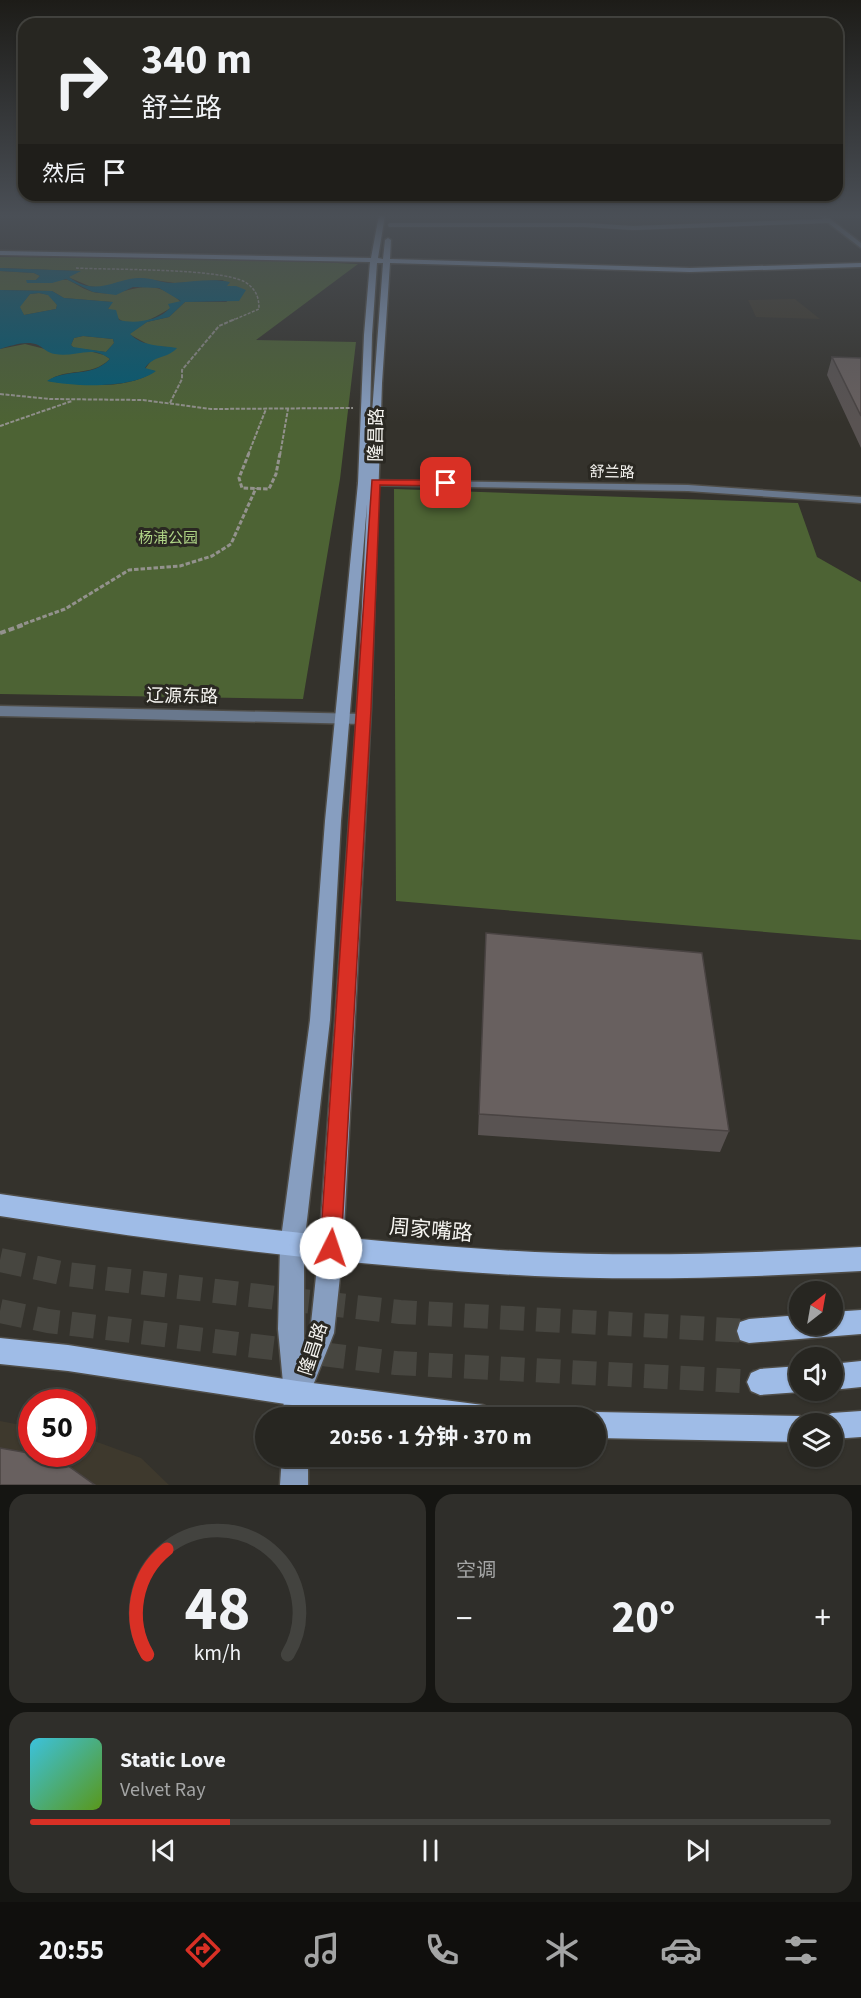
<!DOCTYPE html>
<html lang="zh">
<head>
<meta charset="utf-8">
<style>
  body { margin:0; font-family:"Source Sans 3","Noto Sans SC",sans-serif; background:#2f2e2a; color:#f1f3f6; height:100vh; display:flex; flex-direction:column; font-size:22px; white-space:nowrap }
  * { box-sizing:border-box; margin:0 }
  p { font-size:20px; color:#a4a5a5 }
  .icon { flex:none; width:33px; height:33px; fill:none; stroke:currentColor; stroke-width:2; stroke-linecap:round; stroke-linejoin:round }
  .map { position:relative; height:1485px; overflow:hidden }
  .details { display:flex; flex-direction:column; gap:9px; padding:9px; background:#151512; flex:1 }
  .details>* { flex:none }
  .banner { position:absolute; left:18px; top:18px; width:825px; height:183px; border-radius:18px; box-shadow:0 2px 4px #0004,0 0 0 2px #43433f; background:#272621; color:#f1f3f6; overflow:hidden }
  .needle { width:39px; rotate:31deg }
  .fabs { position:absolute; left:789px; top:1281px; display:grid; gap:12px }
  .fabs a { display:grid; place-items:center; width:54px; height:54px; border-radius:50%; background:#272621; box-shadow:0 2px 4px #0004,0 0 0 2px #43433f; font-size:30px }
  .speed { position:absolute; left:18px; top:1389px; display:flex; gap:12px; font-size:30px; font-weight:700; text-align:center }
  .speed>* { display:grid; place-content:center; width:78px; height:78px; border-radius:50%; background:#272621; box-shadow:0 2px 4px #0004,0 0 0 2px #43433f; line-height:1 }
  .speed .limit { border:9px solid #d22; background:#fff; color:#111 }
  .pin { position:absolute; display:grid; place-items:center; width:51px; height:51px; color:#fff; margin:-26px; border-radius:12px; box-shadow:0 3px 9px #0006 }
  .me { position:absolute; width:66px; margin:-33px; rotate:4deg; stroke-linejoin:round; filter:drop-shadow(0 0 4px #0008) }
  .turn { display:flex; align-items:center; gap:21px; height:126px; padding:0 24px; font-size:27px }
  .turn .icon { width:78px; height:78px; stroke-width:2.5 }
  .turn b { display:block; font-size:42px; line-height:51px }
  .then { display:flex; align-items:center; height:57px; padding:0 24px; background:#0003; gap:12px; font-size:22px }
  .big { font-size:45px; font-weight:700; line-height:1.1 }
  .details .tile { flex:1; display:flex; flex-direction:column; justify-content:center; gap:9px; min-width:0; padding:0 21px; border-radius:18px; background:#2f2e2a }
  .details .dial { align-items:center; gap:0 }
  .dial svg { height:156px; overflow:visible; fill:none; stroke:#43433f; stroke-width:7; stroke-linecap:round; text-anchor:middle }
  .dial text { fill:#f1f3f6; stroke:none }
  .song { display:flex; align-items:center; gap:18px }
  .cover { width:72px; height:72px; border-radius:9px; background:linear-gradient(135deg,hsl(190 70% 55%),hsl(90 70% 35%)) }
  .played { height:6px; border-radius:3px; background:linear-gradient(90deg,#d93025 25%,#43433f 25%) }
  .keys { display:flex; justify-content:space-around; direction:ltr }
  .heat { display:flex; justify-content:space-between; align-items:center; font-size:33px; direction:ltr }
  .details .tiles { flex:1; display:grid; gap:9px; grid-template-columns:1fr 1fr }
  .tile:last-child { grid-column:span 2 }
  .trip { position:absolute; left:255px; top:1407px; width:351px; height:60px; border-radius:30px; background:#272621; box-shadow:0 2px 4px #0004,0 0 0 2px #43433f; font-weight:700; line-height:60px; text-align:center }
  .dock { display:flex; height:96px; justify-content:space-around; align-items:center; background:#100f0d; color:#a4a5a5 }
  .dock .icon { width:42px; height:42px }
  .dock .active { color:#d93025 }
  .dock b { font-size:27px; color:#f1f3f6 }
  .map>svg:first-child { display:block }
  .built { fill:#3e392d }
  .green { fill:#4d6334 }
  .water { fill:#015b73; fill-rule:evenodd }
  .lines { fill:none; stroke-linecap:round; stroke-linejoin:round }
  .primary-tunnel { stroke:#474640; stroke-width:24; stroke-dasharray:24 12; stroke-linecap:butt }
  .lane-casing { stroke:#4f4d48; stroke-width:5 }
  .street-casing { stroke:#4f4d48; stroke-width:3 }
  .secondary-casing { stroke:#4f4d48; stroke-width:3 }
  .primary-casing { stroke:#4f4d48; stroke-width:3 }
  .path-far3 { stroke:#93928d; stroke-width:1.5; stroke-dasharray:3 1.5; stroke-linecap:butt }
  .path-far2 { stroke:#93928d; stroke-width:2; stroke-dasharray:4 1.5; stroke-linecap:butt }
  .path-far1 { stroke:#93928d; stroke-width:3; stroke-dasharray:4.5 2; stroke-linecap:butt }
  .path { stroke:#93928d; stroke-width:4; stroke-dasharray:6 3; stroke-linecap:butt }
  .lane { stroke:#69788d; stroke-width:4 }
  .street { fill:#69788d; fill-rule:evenodd }
  .secondary { fill:#879ec0; fill-rule:evenodd }
  .primary { fill:#9fbce7; fill-rule:evenodd }
  .wall { fill:#595352 }
  .building { fill:#68605f; stroke:#494342; stroke-width:1.5 }
  .route { fill:#d93025; stroke:#8d1f18; stroke-width:1.5 }
  .labels { text-anchor:middle; stroke-width:6; stroke-linejoin:round; paint-order:stroke }
  .far-street-label { font-size:15px; fill:#f6f5f1; stroke:#2a2822 }
  .far-park-label { font-size:15px; fill:#b0d687; stroke:#2a2822 }
  .street-label { font-size:18px; fill:#f6f5f1; stroke:#2a2822 }
  .near-street-label { font-size:21px; fill:#f6f5f1; stroke:#2a2822 }
</style>
</head>
<body>
<div class="map">
<svg width="861" height="1485" viewBox="0 0 861 1485">
  <rect width="100%" height="100%" fill="#34322c"/>
  <path class="built" d="M602,215h111l11,9 -111,3z
    M795,299l25,20 -64,-2 -8,-17z
    M0,1421l31,6 1,27h50l1,-17 6,2 52,19 28,27h-169z"/>
  <path class="green" d="M0,257l258,2 100,5 -102,76 100,2 -16,137 -37,220 -303,-5v-345l25,-5 40,10 24,-3 15,4 6,4c-20,19 -44,8 -62,22 32,4 79,10 107,-10l-10,-2 9,-12 11,-2 3,-8 -17,-1 -22,-12 18,-12 22,-5 16,-15h42l-8,-15 10,-4 -7,-3 -47,3 -36,-5 -36,10 -14,-2 -21,-9 12,-6 -80,-3z
    M0,271l34,2 6,3 -4,4c9,2 27,-1 32,0 8,4 17,10 25,12 35,8 53,-22 88,10 -16,8 -43,31 -62,17 -4,-3 -7,-7 -11,-10l4,-7 -48,-4 -12,-7 -52,-1z
    M39,293l10,2 8,10 -1,4 -32,6 -5,-8 11,-13z
    M83,336l30,3 1,4 -8,9 -32,-4 -3,-3 3,-7z
    M394,489l404,14 19,54 44,25v358l-465,-39z"/>
  <path class="water" d="M0,268l81,3 -12,6c28,21 45,1 72,1 11,0 21,5 32,5 19,-1 39,-5 57,-1l-3,4h9l10,4 -7,11 -54,1 -16,15 -22,5 -17,12c13,13 30,11 47,14 -10,11 -23,7 -32,20l11,3c-25,18 -79,16 -109,10 20,-13 45,-3 63,-22 -18,-15 -36,-1 -55,-5 -8,-1 -11,-6 -17,-9 -12,-5 -27,1 -38,4v-59l52,1 12,7 49,4 -5,7 8,1 3,10c16,4 39,1 51,-12l-2,-4 13,-3 -22,-13 -26,-1 -17,8 -23,-3 -27,-13 -14,4h-25l-1,-3h10l4,-4 -6,-3 -34,-2zM39,293l9,2 9,10 -1,4 -32,6 -4,-8 10,-13zM83,336l30,3 1,4 -8,9 -33,-5 -2,-2 3,-7z"/>
  <g class="lines">
    <path class="primary-tunnel" d="M0,1260l66,14 334,38 349,19
      M0,1311l48,10 348,42 364,19"/>
    <g class="lane-casing">
      <path id="lane" d="M390,225h195l48,3 194,-7"/>
    </g>
    <g class="street-casing">
      <path id="street" d="M818,215h7l36,28v5z
        M363,480l325,5 173,12v6l-173,-12 -329,-6 -1,-2z
        M0,706l363,8 7,5 -7,5 -363,-8z"/>
    </g>
    <g class="secondary-casing">
      <path id="secondary" d="M379,215h6l-7,43 5,1 2,-19 3,-2 3,2 -1,19 300,9 171,-5v4l-171,5 -300,-9 -8,120 -11,326 -28,539 -9,85 -24,60 -1,25h-26l1,-24 -6,-65 2,-83 30,-226 15,-199 33,-338 6,-148 6,-73 -370,-7v-4l371,7zM377,263h6l-14,191 3,-119zM367,504l-10,205 -38,539 -9,85 -6,12v-99l26,-226 11,-199z
        M282,1456h26v29h-28z"/>
    </g>
    <g class="primary-casing">
      <path id="primary" d="M0,1194c178,26 356,49 535,58 109,5 217,1 326,-5v24c-109,6 -217,10 -326,5 -179,-9 -357,-32 -535,-60z
        M861,1310v24l-112,9 -9,-3 -3,-9 3,-9 9,-3 51,-4v9h32v-12z
        M0,1338l68,7 229,36 186,24 9,4 4,9h-118l-310,-47 -68,-7z
        M861,1361v26l-29,3v-26z
        M800,1366v24h3l-3,2 -40,3 -9,-4 -4,-9 4,-9 9,-4z
        M861,1411v26l-29,2v-15h-12l3,-7 9,-4z
        M596,1412l204,4 9,4 2,4h-11v18l-204,-4v-20h-10z"/>
    </g>
    <path class="path-far3" d="M76,268c35,2 144,0 169,14 11,7 14,15 14,27l-28,12"/>
    <path class="path-far2" d="M0,394l50,5 93,1 68,9 142,-1
      M170,403l12,-24v-9l37,-44 16,-7
      M0,426l72,-25
      M248,455l18,-46
      M280,455l8,-46"/>
    <path class="path-far1" d="M249,453l-10,25 3,10 27,1 7,-15 4,-21
      M18,626l47,-17 64,-39 51,-4 32,-10 19,-12 25,-56"/>
    <path class="path" d="M0,633l23,-8"/>
    <use href="#lane" class="lane"/>
    <use href="#street" class="street"/>
    <use href="#secondary" class="secondary"/>
    <use href="#primary" class="primary"/>
  </g>
  <path class="wall" d="M832,357l29,1v90l-34,-73z
    M486,933l243,198 -9,21 -242,-17z"/>
  <path class="building" d="M832,357l29,1v58z
    M486,933l216,20 27,178 -250,-17z
    M0,1448l57,10 38,27h-95z"/>
  <linearGradient id="sky" x2="0" y2="1"><stop stop-color="#1d1c18"/><stop offset="0.51" stop-color="#4a4f56"/><stop offset="1" stop-color="#4a4f56" stop-opacity="0"/></linearGradient>
  <rect width="861" height="423" fill="url(#sky)"/>
  <path class="route" d="M372,480h74l5,3 -5,3 -66,-1 -9,224 -30,539 -3,8 -7,3 -8,-3 -3,-8z"/>
  <g class="labels">
    <g class="far-street-label">
      <text transform="translate(612 472) rotate(1)" y="5">舒兰路</text>
    </g>
    <g class="far-park-label">
      <text x="168" y="543">杨浦公园</text>
    </g>
    <g class="street-label">
      <text transform="translate(376 435) rotate(-89)" y="6">隆昌路</text>
      <text transform="translate(182 696) rotate(1)" y="6">辽源东路</text>
      <text transform="translate(313 1349) rotate(-72)" y="6">隆昌路</text>
    </g>
    <g class="near-street-label">
      <text transform="translate(431 1230) rotate(5)" y="7">周家嘴路</text>
    </g>
  </g>
</svg>
<div class="fabs">
<a><svg class="needle" viewBox="-14 -14 28 28"><path d="M0-13l5 13h-10z" fill="#e53935"/><path d="M0 13l5-13h-10z" fill="#a4a5a5"/></svg></a>
<a><svg class="icon" aria-label="sound" viewBox="0 0 24 24"><path d="M4 9h4l5-4v14l-5-4H4zM17 9q2 3 0 6"/></svg></a>
<a><svg class="icon" aria-label="layers" viewBox="0 0 24 24"><path d="M12 4l9 5-9 5-9-5zM3 14l9 5 9-5"/></svg></a>
</div>
<div class="speed"><div class="limit">50</div></div>
<div class="pin" style="left:446px;top:483px;background:#d93025"><svg class="icon" aria-label="arrive" viewBox="0 0 24 24"><path d="M6 21V4h12l-3 4 3 4H6"/></svg></div>
<svg class="me" style="left:331px;top:1248px" viewBox="-20 -20 40 40"><circle r="19" fill="#fff"/><path d="M0-13L10 11 0 6-10 11z" fill="#d93025"/></svg>
<div class="trip">20:56 · 1 分钟 · 370 m</div>
<div class="banner">
<div class="turn"><svg class="icon" aria-label="right" viewBox="0 0 24 24"><path d="M7 20v-9h11M14 6l5 5-5 5"/></svg><div><b>340 m</b>舒兰路</div></div>
<div class="then">然后<svg class="icon" aria-label="arrive" viewBox="0 0 24 24"><path d="M6 21V4h12l-3 4 3 4H6"/></svg></div>
</div>
</div>
<section class="details">
<div class="tiles">
<div class="tile dial"><svg viewBox="0 0 100 80">
<path d="M14 69A42 42 0 1 1 86 69"/>
<path d="M14 69A42 42 0 0 1 24 15" stroke="#d93025"/>
<text x="50" y="56" font-size="32" font-weight="700">48</text>
<text x="50" y="72" font-size="11">km/h</text>
</svg></div>
<div class="tile"><p>空调</p>
<div class="heat"><a>−</a><b class="big">20°</b><a>+</a></div>
</div>
<div class="tile">
<div class="song"><i class="cover"></i><div><b>Static Love</b><p>Velvet Ray</p></div></div>
<div class="played"></div>
<div class="keys"><svg class="icon" aria-label="previous" viewBox="0 0 24 24"><path d="M18 5L8 12l10 7zM5 5v14"/></svg><svg class="icon" aria-label="pause" viewBox="0 0 24 24"><path d="M8 5v14M16 5v14"/></svg><svg class="icon" aria-label="next" viewBox="0 0 24 24"><path d="M6 5l10 7-10 7zM19 5v14"/></svg></div>
</div>
</div>
</section>
<nav class="dock">
<b>20:55</b>
<svg class="icon active" aria-label="directions" viewBox="0 0 24 24"><path d="M12 3l9 9-9 9-9-9zM9 14v-3h6M13 9l2 2-2 2"/></svg>
<svg class="icon" aria-label="music" viewBox="0 0 24 24"><path d="M9 18V5l10-2v13"/><circle cx="6" cy="18" r="3"/><circle cx="16" cy="16" r="3"/></svg>
<svg class="icon" aria-label="phone" viewBox="0 0 24 24"><path d="M5 4h4l2 5-3 2q2 4 5 5l2-3 5 2v4C11 20 4 13 5 4z"/></svg>
<svg class="icon" aria-label="climate" viewBox="0 0 24 24"><path d="M12 3v18M4 7l16 10M4 17L20 7"/></svg>
<svg class="icon" aria-label="car" viewBox="0 0 24 24"><path d="M5 17H2v-5l4-1 3-4h7l3 4 3 1v5h-3M9 17h6M6 11h13"/><circle cx="7" cy="17" r="2"/><circle cx="17" cy="17" r="2"/></svg>
<svg class="icon" aria-label="filters" viewBox="0 0 24 24"><path d="M4 7h16M4 17h16"/><circle cx="9" cy="7" r="2"/><circle cx="15" cy="17" r="2"/></svg>
</nav>
</body>
</html>
